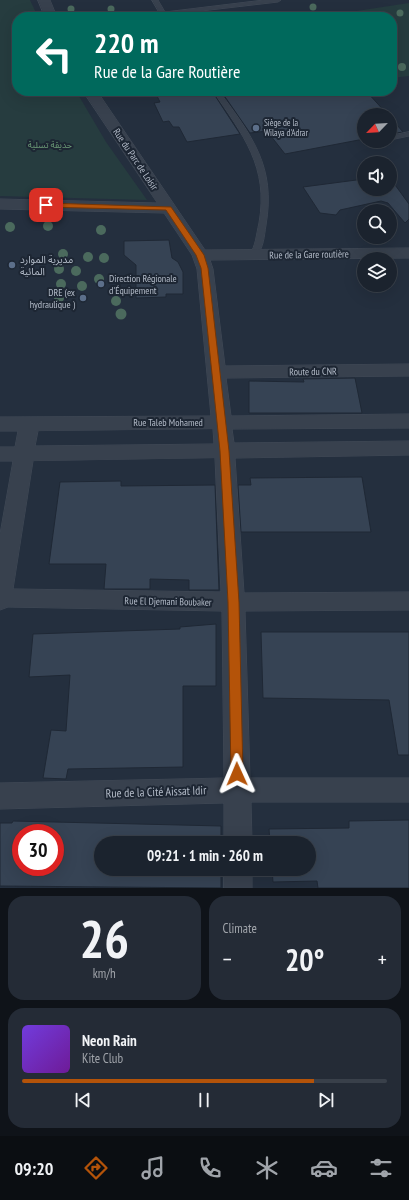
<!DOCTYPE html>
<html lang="en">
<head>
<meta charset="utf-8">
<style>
  body { margin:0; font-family:"PT Sans Narrow","Noto Sans Arabic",sans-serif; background:#242b36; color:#f1f3f6; height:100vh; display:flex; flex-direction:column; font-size:15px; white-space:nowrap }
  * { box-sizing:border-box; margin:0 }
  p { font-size:13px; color:#a0a4aa }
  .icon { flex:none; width:22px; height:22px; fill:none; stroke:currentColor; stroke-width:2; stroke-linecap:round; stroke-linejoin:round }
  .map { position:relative; height:888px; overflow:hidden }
  .side { display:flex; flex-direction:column; gap:8px; padding:8px; background:#0f1319; flex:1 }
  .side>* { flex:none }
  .banner { position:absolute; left:12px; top:12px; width:385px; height:84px; border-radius:16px; box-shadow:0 4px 16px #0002,0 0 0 1px #39404a; background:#00695c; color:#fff; overflow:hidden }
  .needle { width:26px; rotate:245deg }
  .tools { position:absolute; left:357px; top:108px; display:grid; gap:8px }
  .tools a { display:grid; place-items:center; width:40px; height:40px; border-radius:50%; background:#1b232e; box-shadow:0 4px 16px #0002,0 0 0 1px #39404a; font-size:20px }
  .speed { position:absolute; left:12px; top:824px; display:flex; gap:8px; font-size:20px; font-weight:700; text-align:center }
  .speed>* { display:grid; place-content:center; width:52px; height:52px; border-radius:50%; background:#1b232e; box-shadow:0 4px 16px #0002,0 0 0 1px #39404a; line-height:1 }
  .speed .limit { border:6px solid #d22; background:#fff; color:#111 }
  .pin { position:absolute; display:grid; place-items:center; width:34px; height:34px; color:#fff; margin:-17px; border-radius:8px; box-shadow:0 2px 6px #0006 }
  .me { position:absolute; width:44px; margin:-22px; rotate:359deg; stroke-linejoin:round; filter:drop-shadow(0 0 3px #0008) }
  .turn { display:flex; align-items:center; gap:14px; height:84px; padding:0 16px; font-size:18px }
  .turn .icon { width:52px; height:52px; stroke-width:2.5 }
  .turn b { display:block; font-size:28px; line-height:34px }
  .big { font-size:30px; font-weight:700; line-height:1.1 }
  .side .card { flex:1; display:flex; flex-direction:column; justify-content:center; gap:6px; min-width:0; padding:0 14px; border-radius:16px; background:#242b36 }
  .side .dial { align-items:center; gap:0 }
  .dial b { font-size:52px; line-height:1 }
  .song { display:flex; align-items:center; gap:12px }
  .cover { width:48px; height:48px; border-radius:6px; background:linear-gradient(135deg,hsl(260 70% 55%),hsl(280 70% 35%)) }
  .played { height:4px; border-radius:2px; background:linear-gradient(90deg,#b45309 80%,#39404a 80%) }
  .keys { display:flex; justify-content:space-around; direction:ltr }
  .heat { display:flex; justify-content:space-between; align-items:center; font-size:22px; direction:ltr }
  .side .tiles { flex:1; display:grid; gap:8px; grid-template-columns:1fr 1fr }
  .card:last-child { grid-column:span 2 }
  .trip { position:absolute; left:94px; top:836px; width:222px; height:40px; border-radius:20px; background:#1b232e; box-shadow:0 4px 16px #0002,0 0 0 1px #39404a; font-weight:700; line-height:40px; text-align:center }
  .dock { display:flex; height:64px; justify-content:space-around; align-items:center; background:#0b0e12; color:#a0a4aa }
  .dock .icon { width:28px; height:28px }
  .dock .selected { color:#b45309 }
  .dock b { font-size:18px; color:#f1f3f6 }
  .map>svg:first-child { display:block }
  .green { fill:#263c3f }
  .building { fill:#364354; stroke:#1f2835; fill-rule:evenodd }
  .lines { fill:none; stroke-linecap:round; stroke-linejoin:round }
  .service-casing { stroke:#414a57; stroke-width:1 }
  .minor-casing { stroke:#414a57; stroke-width:1 }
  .service { fill:#38414e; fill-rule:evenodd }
  .minor { fill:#38414e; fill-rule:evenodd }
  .tree { fill:#4b6a5d }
  .route { fill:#b45309; stroke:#753606 }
  .service-dot { fill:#5c6f8a; stroke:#1d2633; stroke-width:1.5 }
  .labels { text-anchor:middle; stroke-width:4; stroke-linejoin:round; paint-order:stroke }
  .far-poi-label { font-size:9px; fill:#b4bcc9; stroke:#1d2633; text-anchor:start }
  .far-park-label { font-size:9px; fill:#6b9a76; stroke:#1d2633 }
  .street-label { font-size:10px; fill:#b4bcc9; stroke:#1d2633 }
  .poi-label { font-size:10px; fill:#b4bcc9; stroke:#1d2633; text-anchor:start }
  .near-street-label { font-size:12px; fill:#b4bcc9; stroke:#1d2633 }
</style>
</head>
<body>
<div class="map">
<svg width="409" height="888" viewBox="0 0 409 888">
  <rect width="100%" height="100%" fill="#242f3e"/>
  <path class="green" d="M0,0h30l8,17h-21v74h59l30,51 41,58 -147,-4z
    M409,3v73l-17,2v-61h-75z"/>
  <path class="building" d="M160,91h52l28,43 -53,8 -8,-15h-6l-4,-6 -6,1 -9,-19 6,-1 -3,-6h6z
    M221,91h145l22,24h-24v24l-79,15 -18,-23 -17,2z
    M390,117l13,15 -13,2z
    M390,178l19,26v15l-4,4 -17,-20 -7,-2 -41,9 -4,5 -16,-2 -17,-26 61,-8v10h26z
    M169,240l3,18 6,4 5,10v22h-17v3l-30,1v-33l-12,-10v-14z
    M355,378l7,35h-113v-32l55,1 -1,-3z
    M362,477l9,55h-130l-3,-47h13l-1,-7z
    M121,481v5l94,-1 4,105h-30v-10l-39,-1v10h-46l2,-25h-57l11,-82z
    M216,624v62h-33v81l-115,2 -2,10 -23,-1 8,-48 15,1 4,-56 -41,2 4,-43 147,-5v-2z
    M261,632h148v123h-11l-9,-55 -126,-2z
    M409,820v68h-91l-1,-7 -44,1 -1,-13h37v-26h-39l-1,-14 80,-1v-7z
    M13,821l208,5v17h-120v26h120v19l-221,-2v-63h12zM21,833h34v34h-34z"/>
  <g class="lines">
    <g class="service-casing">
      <path id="service" d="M152,0h6l7,12 99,-12h17l-3,2 -111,13 1,2h-6z
        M213,91h6c33,45 57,75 47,134 -2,12 -2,22 -10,32h-6l-1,-2c7,-9 7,-20 10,-32 10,-56 -16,-88 -46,-132z
        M409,132v4l-19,4v-4z"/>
    </g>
    <g class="minor-casing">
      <path id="minor" d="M38,0h12l7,17h-12z
        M83,91h14l108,159 204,-2v10l-199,2 3,9 12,97 184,-2v12l-183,2 5,38 178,-2v14l-177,1 2,14 175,-2v14l-174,3 9,135 165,-1v18l-164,1 5,167h159v24h-158l1,41h-28v-40l-224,6v-26l224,-5 -2,-167 -214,-4 -8,3v-76l13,-73h-13v-14h15l3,-16h-18v-14l211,-1 -14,-147 -5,-14 -28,-42 -164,-4v-10l157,4zM213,429l1,15 -179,2 3,-15zM215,458l6,134 -208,-3 20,-128z
        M224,869h28v19h-28z"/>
    </g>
    <use href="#service" class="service"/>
    <use href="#minor" class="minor"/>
  </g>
  <g class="tree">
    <circle cx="313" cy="7" r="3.5"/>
    <circle cx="71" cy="9" r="3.5"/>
    <circle cx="111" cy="9" r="3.5"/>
    <circle cx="400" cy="13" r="3.5"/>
    <circle cx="402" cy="67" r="4"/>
    <circle cx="48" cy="226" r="5"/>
    <circle cx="10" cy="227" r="5"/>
    <circle cx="101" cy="230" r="5"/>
    <circle cx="63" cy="254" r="5"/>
    <circle cx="88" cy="257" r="5"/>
    <circle cx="104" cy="258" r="5"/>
    <circle cx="59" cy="269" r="5"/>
    <circle cx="76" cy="271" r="5"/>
    <circle cx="99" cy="279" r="5"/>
    <circle cx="61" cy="284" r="5"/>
    <circle cx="82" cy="286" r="5"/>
    <circle cx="59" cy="298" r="5"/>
    <circle cx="116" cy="301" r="5"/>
    <circle cx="121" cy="314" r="5.5"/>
  </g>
  <path class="route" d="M46,203l125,4 33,48 4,13 21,183 10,151 4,172 -2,4 -4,2 -4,-2 -2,-4 -3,-172 -8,-151 -19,-183 -5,-13 -30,-45 -123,-3 -1,-2z"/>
  <g class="service-dot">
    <circle cx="256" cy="128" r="4"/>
    <circle cx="12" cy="265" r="4"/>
    <circle cx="101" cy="284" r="4"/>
    <circle cx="83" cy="298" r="4"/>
  </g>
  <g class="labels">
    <g class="far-poi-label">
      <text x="264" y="126">Siège de la<tspan x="264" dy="10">Wilaya d'Adrar</tspan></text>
    </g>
    <g class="far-park-label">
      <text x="50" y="148">حديقة تسلية</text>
    </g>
    <g class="street-label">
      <text transform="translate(136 159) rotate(56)" y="4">Rue du Parc de Loisir</text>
      <text transform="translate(309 254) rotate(-1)" y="4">Rue de la Gare routière</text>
      <text transform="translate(313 371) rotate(-1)" y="4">Route du CNR</text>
      <text x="168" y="426">Rue Taleb Mohamed</text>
      <text transform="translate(168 601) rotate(1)" y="4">Rue El Djemani Boubaker</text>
    </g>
    <g class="poi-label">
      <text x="20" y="263">مديرية الموارد<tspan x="20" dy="12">المائية</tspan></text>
      <text x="109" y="282">Direction Régionale<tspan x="109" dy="12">d'Équipement</tspan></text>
      <text x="75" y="296" text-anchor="end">DRE (ex<tspan x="75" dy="12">hydraulique )</tspan></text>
    </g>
    <g class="near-street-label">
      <text transform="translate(156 792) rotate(-2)" y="4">Rue de la Cité Aissat Idir</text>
    </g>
  </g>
</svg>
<div class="tools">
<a><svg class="needle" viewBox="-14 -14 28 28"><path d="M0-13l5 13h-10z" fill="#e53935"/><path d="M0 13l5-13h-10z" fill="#a0a4aa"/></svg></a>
<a><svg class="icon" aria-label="sound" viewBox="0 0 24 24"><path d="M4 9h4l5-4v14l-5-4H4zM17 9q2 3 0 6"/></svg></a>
<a><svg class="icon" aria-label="search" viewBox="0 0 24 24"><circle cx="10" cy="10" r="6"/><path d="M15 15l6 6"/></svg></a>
<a><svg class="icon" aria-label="layers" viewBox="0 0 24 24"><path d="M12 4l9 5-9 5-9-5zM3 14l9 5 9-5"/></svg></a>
</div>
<div class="speed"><div class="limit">30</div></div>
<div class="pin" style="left:46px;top:205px;background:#d93025"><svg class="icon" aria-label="arrive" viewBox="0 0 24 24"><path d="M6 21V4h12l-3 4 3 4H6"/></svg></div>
<svg class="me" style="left:237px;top:774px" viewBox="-20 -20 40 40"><path d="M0-17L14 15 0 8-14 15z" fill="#b45309" stroke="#fff" stroke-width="4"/></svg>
<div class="trip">09:21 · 1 min · 260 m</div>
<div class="banner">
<div class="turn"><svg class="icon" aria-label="left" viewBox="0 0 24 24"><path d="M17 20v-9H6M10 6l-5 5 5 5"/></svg><div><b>220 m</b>Rue de la Gare Routière</div></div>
</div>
</div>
<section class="side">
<div class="tiles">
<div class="card dial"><b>26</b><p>km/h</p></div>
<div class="card"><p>Climate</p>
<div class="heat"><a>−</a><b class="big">20°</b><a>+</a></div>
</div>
<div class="card">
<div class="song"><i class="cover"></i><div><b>Neon Rain</b><p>Kite Club</p></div></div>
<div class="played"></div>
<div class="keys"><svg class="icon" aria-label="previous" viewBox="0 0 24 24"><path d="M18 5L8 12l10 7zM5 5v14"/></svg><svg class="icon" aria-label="pause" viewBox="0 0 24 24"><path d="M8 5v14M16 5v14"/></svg><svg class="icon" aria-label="next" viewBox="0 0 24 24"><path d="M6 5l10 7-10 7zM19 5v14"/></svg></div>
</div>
</div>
</section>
<nav class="dock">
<b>09:20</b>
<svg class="icon selected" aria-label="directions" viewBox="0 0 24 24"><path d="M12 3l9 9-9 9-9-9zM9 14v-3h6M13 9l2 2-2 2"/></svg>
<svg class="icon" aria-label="music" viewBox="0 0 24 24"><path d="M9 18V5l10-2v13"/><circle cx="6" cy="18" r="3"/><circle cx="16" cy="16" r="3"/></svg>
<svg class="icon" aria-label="phone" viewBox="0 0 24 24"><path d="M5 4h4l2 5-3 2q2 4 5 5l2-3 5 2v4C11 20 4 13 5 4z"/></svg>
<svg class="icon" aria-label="climate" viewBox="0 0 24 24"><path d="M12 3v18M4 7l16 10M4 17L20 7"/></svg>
<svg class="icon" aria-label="car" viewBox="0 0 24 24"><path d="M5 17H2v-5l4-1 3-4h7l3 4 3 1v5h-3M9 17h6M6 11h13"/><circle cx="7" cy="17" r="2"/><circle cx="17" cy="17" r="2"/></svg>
<svg class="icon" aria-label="filters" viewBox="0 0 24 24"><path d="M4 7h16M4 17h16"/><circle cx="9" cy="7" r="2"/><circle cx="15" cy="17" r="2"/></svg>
</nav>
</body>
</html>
